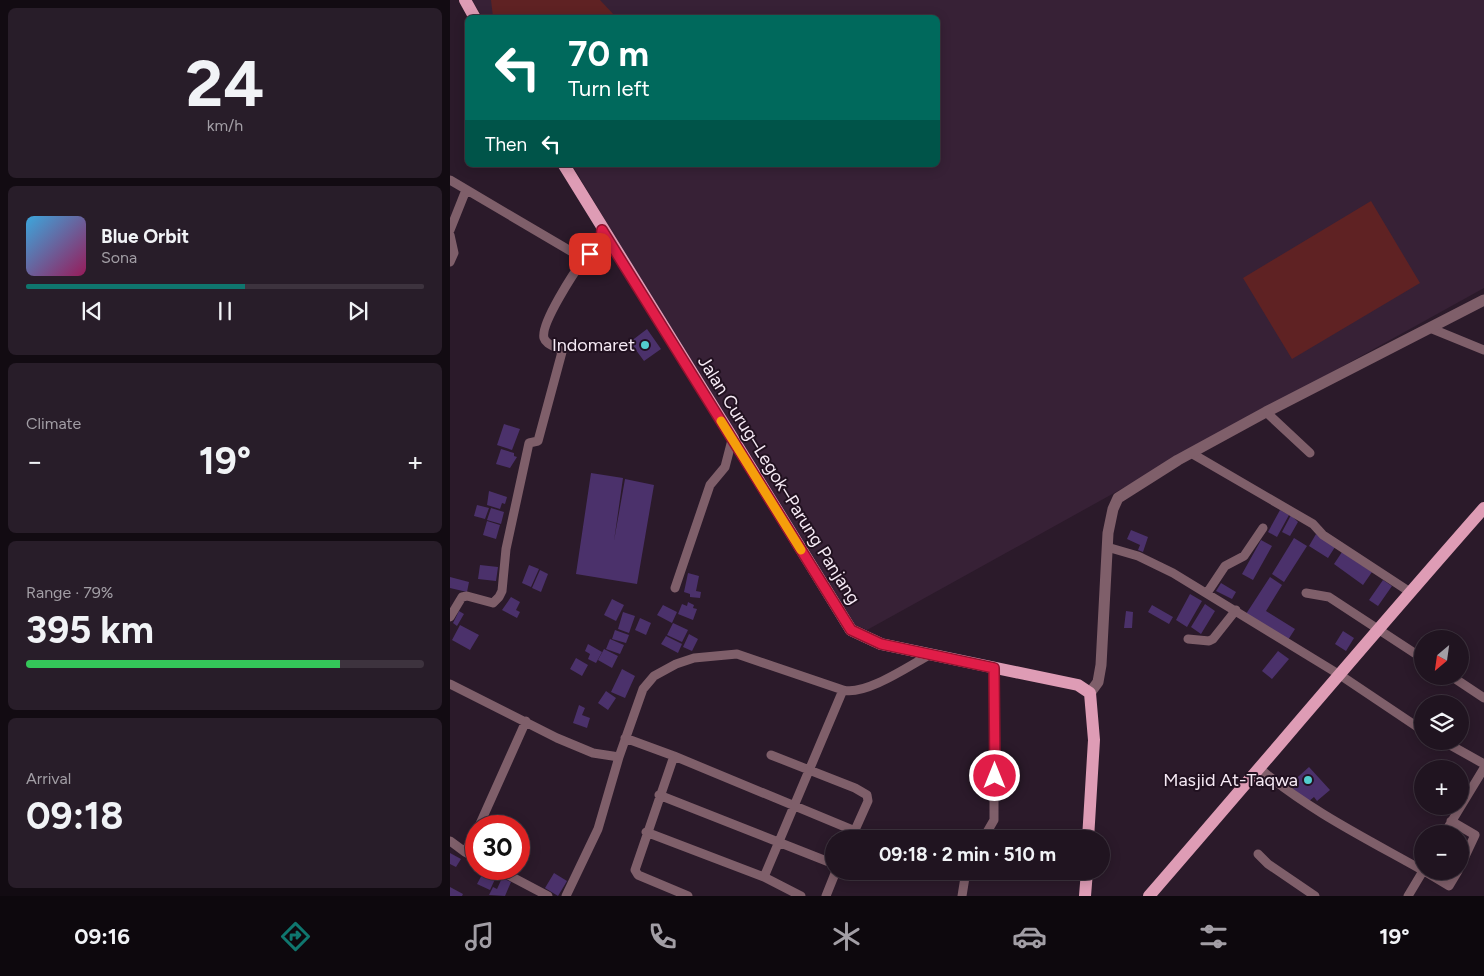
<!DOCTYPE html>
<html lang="en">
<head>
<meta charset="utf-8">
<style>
  body { margin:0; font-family:Figtree,sans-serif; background:#281d29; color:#f1f3f6; height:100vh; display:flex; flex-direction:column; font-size:19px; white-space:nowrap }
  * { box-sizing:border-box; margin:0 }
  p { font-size:16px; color:#a29ea5 }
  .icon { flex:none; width:28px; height:28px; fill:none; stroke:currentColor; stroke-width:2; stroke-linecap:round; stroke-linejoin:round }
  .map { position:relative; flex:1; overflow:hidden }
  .drawer { display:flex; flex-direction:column; gap:8px; padding:8px; background:#120b12; width:450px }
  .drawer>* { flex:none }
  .guide { position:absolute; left:15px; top:15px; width:475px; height:152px; border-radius:8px; box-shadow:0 2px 12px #0003,0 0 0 1px #3d333e; background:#00695c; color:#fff; overflow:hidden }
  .needle { width:32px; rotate:209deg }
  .tools { position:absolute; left:964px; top:630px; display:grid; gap:10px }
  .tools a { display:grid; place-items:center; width:55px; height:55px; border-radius:50%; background:#201420; box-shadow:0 2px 12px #0003,0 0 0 1px #3d333e; font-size:25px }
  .speed { position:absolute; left:15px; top:815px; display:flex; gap:10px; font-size:25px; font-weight:700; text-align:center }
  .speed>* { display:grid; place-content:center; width:65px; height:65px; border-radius:50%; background:#201420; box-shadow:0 2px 12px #0003,0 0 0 1px #3d333e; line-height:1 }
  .speed .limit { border:8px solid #d22; background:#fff; color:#111 }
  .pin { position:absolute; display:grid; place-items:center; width:42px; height:42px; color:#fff; margin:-21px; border-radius:10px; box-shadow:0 2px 8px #0006 }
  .me { position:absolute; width:55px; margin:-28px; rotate:0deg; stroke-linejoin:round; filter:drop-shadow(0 0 4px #0008) }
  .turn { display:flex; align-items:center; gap:18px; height:105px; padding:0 20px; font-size:22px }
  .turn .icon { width:65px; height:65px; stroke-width:2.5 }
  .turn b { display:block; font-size:35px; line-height:42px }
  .then { display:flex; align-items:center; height:48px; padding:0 20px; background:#0003; gap:10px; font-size:19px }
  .big { font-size:38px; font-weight:700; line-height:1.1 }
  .drawer .tile { flex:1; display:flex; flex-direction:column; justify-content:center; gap:8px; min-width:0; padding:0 18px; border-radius:8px; background:#281d29 }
  .drawer .dial { align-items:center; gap:0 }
  .dial b { font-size:65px; line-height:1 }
  .song { display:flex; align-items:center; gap:15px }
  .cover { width:60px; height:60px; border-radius:8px; background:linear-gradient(135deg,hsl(200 70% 55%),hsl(330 70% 35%)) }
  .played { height:5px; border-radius:2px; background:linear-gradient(90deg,#0f766e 55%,#3d333e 55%) }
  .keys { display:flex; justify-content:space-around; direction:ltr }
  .heat { display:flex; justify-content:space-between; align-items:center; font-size:28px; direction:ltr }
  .charge { height:8px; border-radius:4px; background:linear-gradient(90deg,#34c759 79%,#3d333e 0) }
  .trip { position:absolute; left:375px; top:830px; width:285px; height:50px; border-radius:25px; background:#201420; box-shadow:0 2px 12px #0003,0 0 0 1px #3d333e; font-weight:700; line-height:50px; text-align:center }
  .tab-bar { display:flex; height:80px; justify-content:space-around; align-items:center; background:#0d080d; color:#a29ea5 }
  .tab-bar .icon { width:35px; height:35px }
  .tab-bar .current { color:#0f766e }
  .tab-bar b { font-size:22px; color:#f1f3f6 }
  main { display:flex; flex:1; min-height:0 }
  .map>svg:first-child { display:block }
  .built { fill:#372136 }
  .green { fill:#5f2223 }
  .building { fill:#4b316b }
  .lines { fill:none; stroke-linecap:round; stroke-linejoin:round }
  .minor { stroke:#7f5f6a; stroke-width:9 }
  .tertiary { stroke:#7f5f6a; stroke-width:11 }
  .primary { stroke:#de9cb5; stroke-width:12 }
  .route-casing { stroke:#92132f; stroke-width:12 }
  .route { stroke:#e11d48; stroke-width:9 }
  .slow { stroke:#f59e0b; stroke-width:9 }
  .poi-dot { fill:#52cdce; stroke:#211120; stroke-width:2 }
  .labels { text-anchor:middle; stroke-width:4; stroke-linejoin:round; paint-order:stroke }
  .poi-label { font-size:18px; fill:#f6eaf5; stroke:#211120; text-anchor:end }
  .street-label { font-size:18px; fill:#f6eaf5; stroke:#211120 }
</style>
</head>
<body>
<main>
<section class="drawer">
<div class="tile dial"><b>24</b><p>km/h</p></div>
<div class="tile">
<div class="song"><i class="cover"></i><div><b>Blue Orbit</b><p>Sona</p></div></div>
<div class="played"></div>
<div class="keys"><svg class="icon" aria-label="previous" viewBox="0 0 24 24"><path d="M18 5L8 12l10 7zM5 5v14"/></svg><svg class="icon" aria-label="pause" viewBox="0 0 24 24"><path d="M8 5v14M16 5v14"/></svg><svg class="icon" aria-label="next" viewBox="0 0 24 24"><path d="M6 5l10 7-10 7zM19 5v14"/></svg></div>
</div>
<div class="tile"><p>Climate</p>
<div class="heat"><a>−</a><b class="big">19°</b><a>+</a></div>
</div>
<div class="tile"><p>Range · 79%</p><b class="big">395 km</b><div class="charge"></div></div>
<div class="tile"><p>Arrival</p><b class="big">09:18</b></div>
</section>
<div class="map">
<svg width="1034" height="896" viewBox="0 0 1034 896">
  <rect width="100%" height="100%" fill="#2b1a2a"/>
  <path class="built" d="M22,0h1012v288l-617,342 -19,-8 -276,-457h366v-147h-455z"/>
  <path class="green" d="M41,0h109l16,17h-123z
    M921,201l49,82 -128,76 -49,-81z"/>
  <path class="building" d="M197,329l14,20 -17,12 -14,-19z
    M54,424l16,5 -8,21 -15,-5z
    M51,449l13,4v3l3,1 -7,11 -14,-4z
    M141,473l32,5 -9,63 11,-62 29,6 -17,99 -61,-10z
    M39,491l18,6 -2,7 -3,-1 -2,6 -13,-4z
    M27,505l12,3 -4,11 -11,-3z
    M41,508l13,4 -3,12 -14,-4z
    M830,510l9,5 -12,22 -9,-5z
    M841,515l7,7 -8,14 -8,-4z
    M37,521l13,4 -4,14 -13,-4z
    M681,530l17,7 -5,15 -5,-2 2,-5 -13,-6z
    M866,534l19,13 -7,11 -19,-12z
    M844,538l13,8 -23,36 -12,-8z
    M811,540l11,6 -19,34 -11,-6z
    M892,552l30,20 -9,13 -29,-21z
    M30,565l18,2 -2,14 -18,-2z
    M79,565l10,4 -8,18 -9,-4z
    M90,570l8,4 -7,18 -9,-4z
    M238,573l11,3 -3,15 5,1 -1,6 -10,-1v-3l-6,-2z
    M0,577l19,5 -2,10 -17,-4z
    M820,577l12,8 -16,26 29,18 -7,11 -42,-26z
    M933,580l9,6 -14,20 -9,-6z
    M771,583l15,9 -4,7 -16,-8z
    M740,594l12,7 -15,26 -11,-7z
    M61,597l9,5 -4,8 4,2 -3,6 -15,-8z
    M162,599l12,6 -8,16 -12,-6z
    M238,602l6,3 -1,3 4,1 -4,11 -15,-6 4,-10 5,2z
    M755,604l10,7 -14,23 -10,-7z
    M213,605l14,7 -5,11 -15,-8z
    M702,605l21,12 -4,7 -21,-12z
    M9,611l5,3 -7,12 -4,-3z
    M676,611l7,1 -1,16h-8z
    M173,612l12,4 -6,17 -11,-4z
    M190,618l11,5 -5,12 -11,-5z
    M223,623l15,7 -6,12 -15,-7z
    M10,625l19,10 -9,15 -18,-10z
    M165,630l14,5 -3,8 -14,-4z
    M893,631l11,7 -8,13 -11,-7z
    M239,634l9,5 -6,12 -9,-4z
    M216,636l16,8 -4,9 -17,-9z
    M160,639l14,6 -4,9 -14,-5z
    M138,644l14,8 -6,11 -8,-4 2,-5 -5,-3z
    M154,649l14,7 -6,12 -14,-8z
    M828,651l11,8 -17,20 -10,-8z
    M126,658l12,7 -6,11 -12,-7z
    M172,669l13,7 -10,22 -14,-6z
    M156,691l10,7 -8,12 -10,-7z
    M129,705l6,3 -3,7 8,3 -3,10 -14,-5z
    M859,767l21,23 -13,11 -3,-4 -6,5 -19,-17z
    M0,853l11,6 -5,8 -6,-3z
    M34,871l12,6 -6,13 -13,-6z
    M104,873l13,8 -9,15 -13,-8z
    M52,878l9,4 -6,14 -16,-1 4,-8 4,2z
    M0,887l13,7 -1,2h-12z"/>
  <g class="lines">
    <path class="minor" d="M0,180l134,79 17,-20 1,-9
      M0,230l16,-40
      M0,235l4,18 -4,9
      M980,328l54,22
      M816,412l44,41
      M741,453l122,71 10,11 87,57
      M657,547l31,9 35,17 167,102 82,55
      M225,588l35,-103 15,-18 7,-27
      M757,593l18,-27 19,-10 19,-28
      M856,593l23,4 93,61
      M0,617l12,-20 5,-1 26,7 6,-6 3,-6 4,-42 23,-106 9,-2 24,-89c-4,-5 -16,-7 -18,-14 -4,-14 31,-67 40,-79
      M738,639l21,2 4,-2 23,-29
      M1001,676l33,22
      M0,684l107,54 36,15 26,4
      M175,738l49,18 181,75
      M993,741l41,23
      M321,755l84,33 12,7 1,6 -17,38
      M224,756l-39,114 3,5 50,21
      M809,768c49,42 108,71 163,102
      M209,795l175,69
      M1001,821l24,14 -15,32
      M29,826l47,-105
      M196,832l118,45 37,19
      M994,834l40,-66
      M533,839l11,-19v-152
      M0,841l15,11 11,-21
      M15,852l11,6
      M808,854l10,10 47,32
      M47,869l51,27
      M974,871l25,15 9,-15
      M314,877l79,-187
      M116,896l32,-67 21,-72 24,-68 11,-13 22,-12 18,-6 43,-4 106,36c22,6 66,-24 86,-35
      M376,896l10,-25
      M512,896l4,-25
      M958,896l15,-25"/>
    <path class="tertiary" d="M640,693l8,-11 3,-17 7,-132 5,-24 5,-11 60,-38 88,-48 218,-112"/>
    <path class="primary" d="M15,0l10,18
      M114,165l287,465 30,14 197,41 12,8 4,47 -6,99
      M635,896l2,-25
      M699,896c112,-129 222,-260 335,-388"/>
  </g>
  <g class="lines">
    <g class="route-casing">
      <path id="route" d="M140,254l11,-15 1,-9 249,400 30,14 113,24 1,108"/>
    </g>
    <use href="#route" class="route"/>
    <path class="slow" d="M271,421l80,129"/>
  </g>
  <g class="poi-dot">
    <circle cx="195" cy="345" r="5"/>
    <circle cx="858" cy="780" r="5"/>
  </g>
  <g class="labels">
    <g class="poi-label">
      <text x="185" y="351">Indomaret</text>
      <text x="848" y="786">Masjid At-Taqwa</text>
    </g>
    <g class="street-label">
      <text transform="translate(329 480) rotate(58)" y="6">Jalan Curug–Legok–Parung Panjang</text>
    </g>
  </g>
</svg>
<div class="tools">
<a><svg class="needle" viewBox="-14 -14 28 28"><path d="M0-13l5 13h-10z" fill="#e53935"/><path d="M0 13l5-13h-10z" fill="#a29ea5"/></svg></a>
<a><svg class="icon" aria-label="layers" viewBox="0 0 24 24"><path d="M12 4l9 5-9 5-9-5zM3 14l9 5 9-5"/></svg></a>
<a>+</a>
<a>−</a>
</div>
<div class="speed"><div class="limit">30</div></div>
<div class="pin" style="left:140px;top:254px;background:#d93025"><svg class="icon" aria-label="arrive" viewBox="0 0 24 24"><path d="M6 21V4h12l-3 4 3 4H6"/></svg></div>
<svg class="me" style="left:545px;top:776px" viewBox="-20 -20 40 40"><circle r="17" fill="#e11d48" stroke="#fff" stroke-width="3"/><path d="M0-11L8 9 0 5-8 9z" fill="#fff"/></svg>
<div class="trip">09:18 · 2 min · 510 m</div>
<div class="guide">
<div class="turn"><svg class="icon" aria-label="left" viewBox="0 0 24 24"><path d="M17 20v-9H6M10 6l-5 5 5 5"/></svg><div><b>70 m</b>Turn left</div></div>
<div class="then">Then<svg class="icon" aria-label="left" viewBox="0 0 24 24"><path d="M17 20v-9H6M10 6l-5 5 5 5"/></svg></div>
</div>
</div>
</main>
<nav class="tab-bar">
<b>09:16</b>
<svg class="icon current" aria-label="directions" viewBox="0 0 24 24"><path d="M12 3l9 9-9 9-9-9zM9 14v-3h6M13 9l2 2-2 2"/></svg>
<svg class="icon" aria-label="music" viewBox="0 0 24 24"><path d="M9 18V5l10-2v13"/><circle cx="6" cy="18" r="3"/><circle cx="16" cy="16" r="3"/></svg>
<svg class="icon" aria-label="phone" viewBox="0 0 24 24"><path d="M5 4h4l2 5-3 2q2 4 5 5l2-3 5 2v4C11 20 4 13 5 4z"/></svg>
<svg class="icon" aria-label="climate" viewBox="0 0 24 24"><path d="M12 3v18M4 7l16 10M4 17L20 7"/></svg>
<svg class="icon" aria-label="car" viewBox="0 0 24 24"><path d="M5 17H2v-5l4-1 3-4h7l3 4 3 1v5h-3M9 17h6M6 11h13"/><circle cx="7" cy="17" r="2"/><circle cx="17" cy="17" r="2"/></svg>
<svg class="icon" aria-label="filters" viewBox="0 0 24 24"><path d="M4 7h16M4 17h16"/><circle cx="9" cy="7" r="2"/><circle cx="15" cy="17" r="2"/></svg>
<b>19°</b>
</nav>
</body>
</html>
